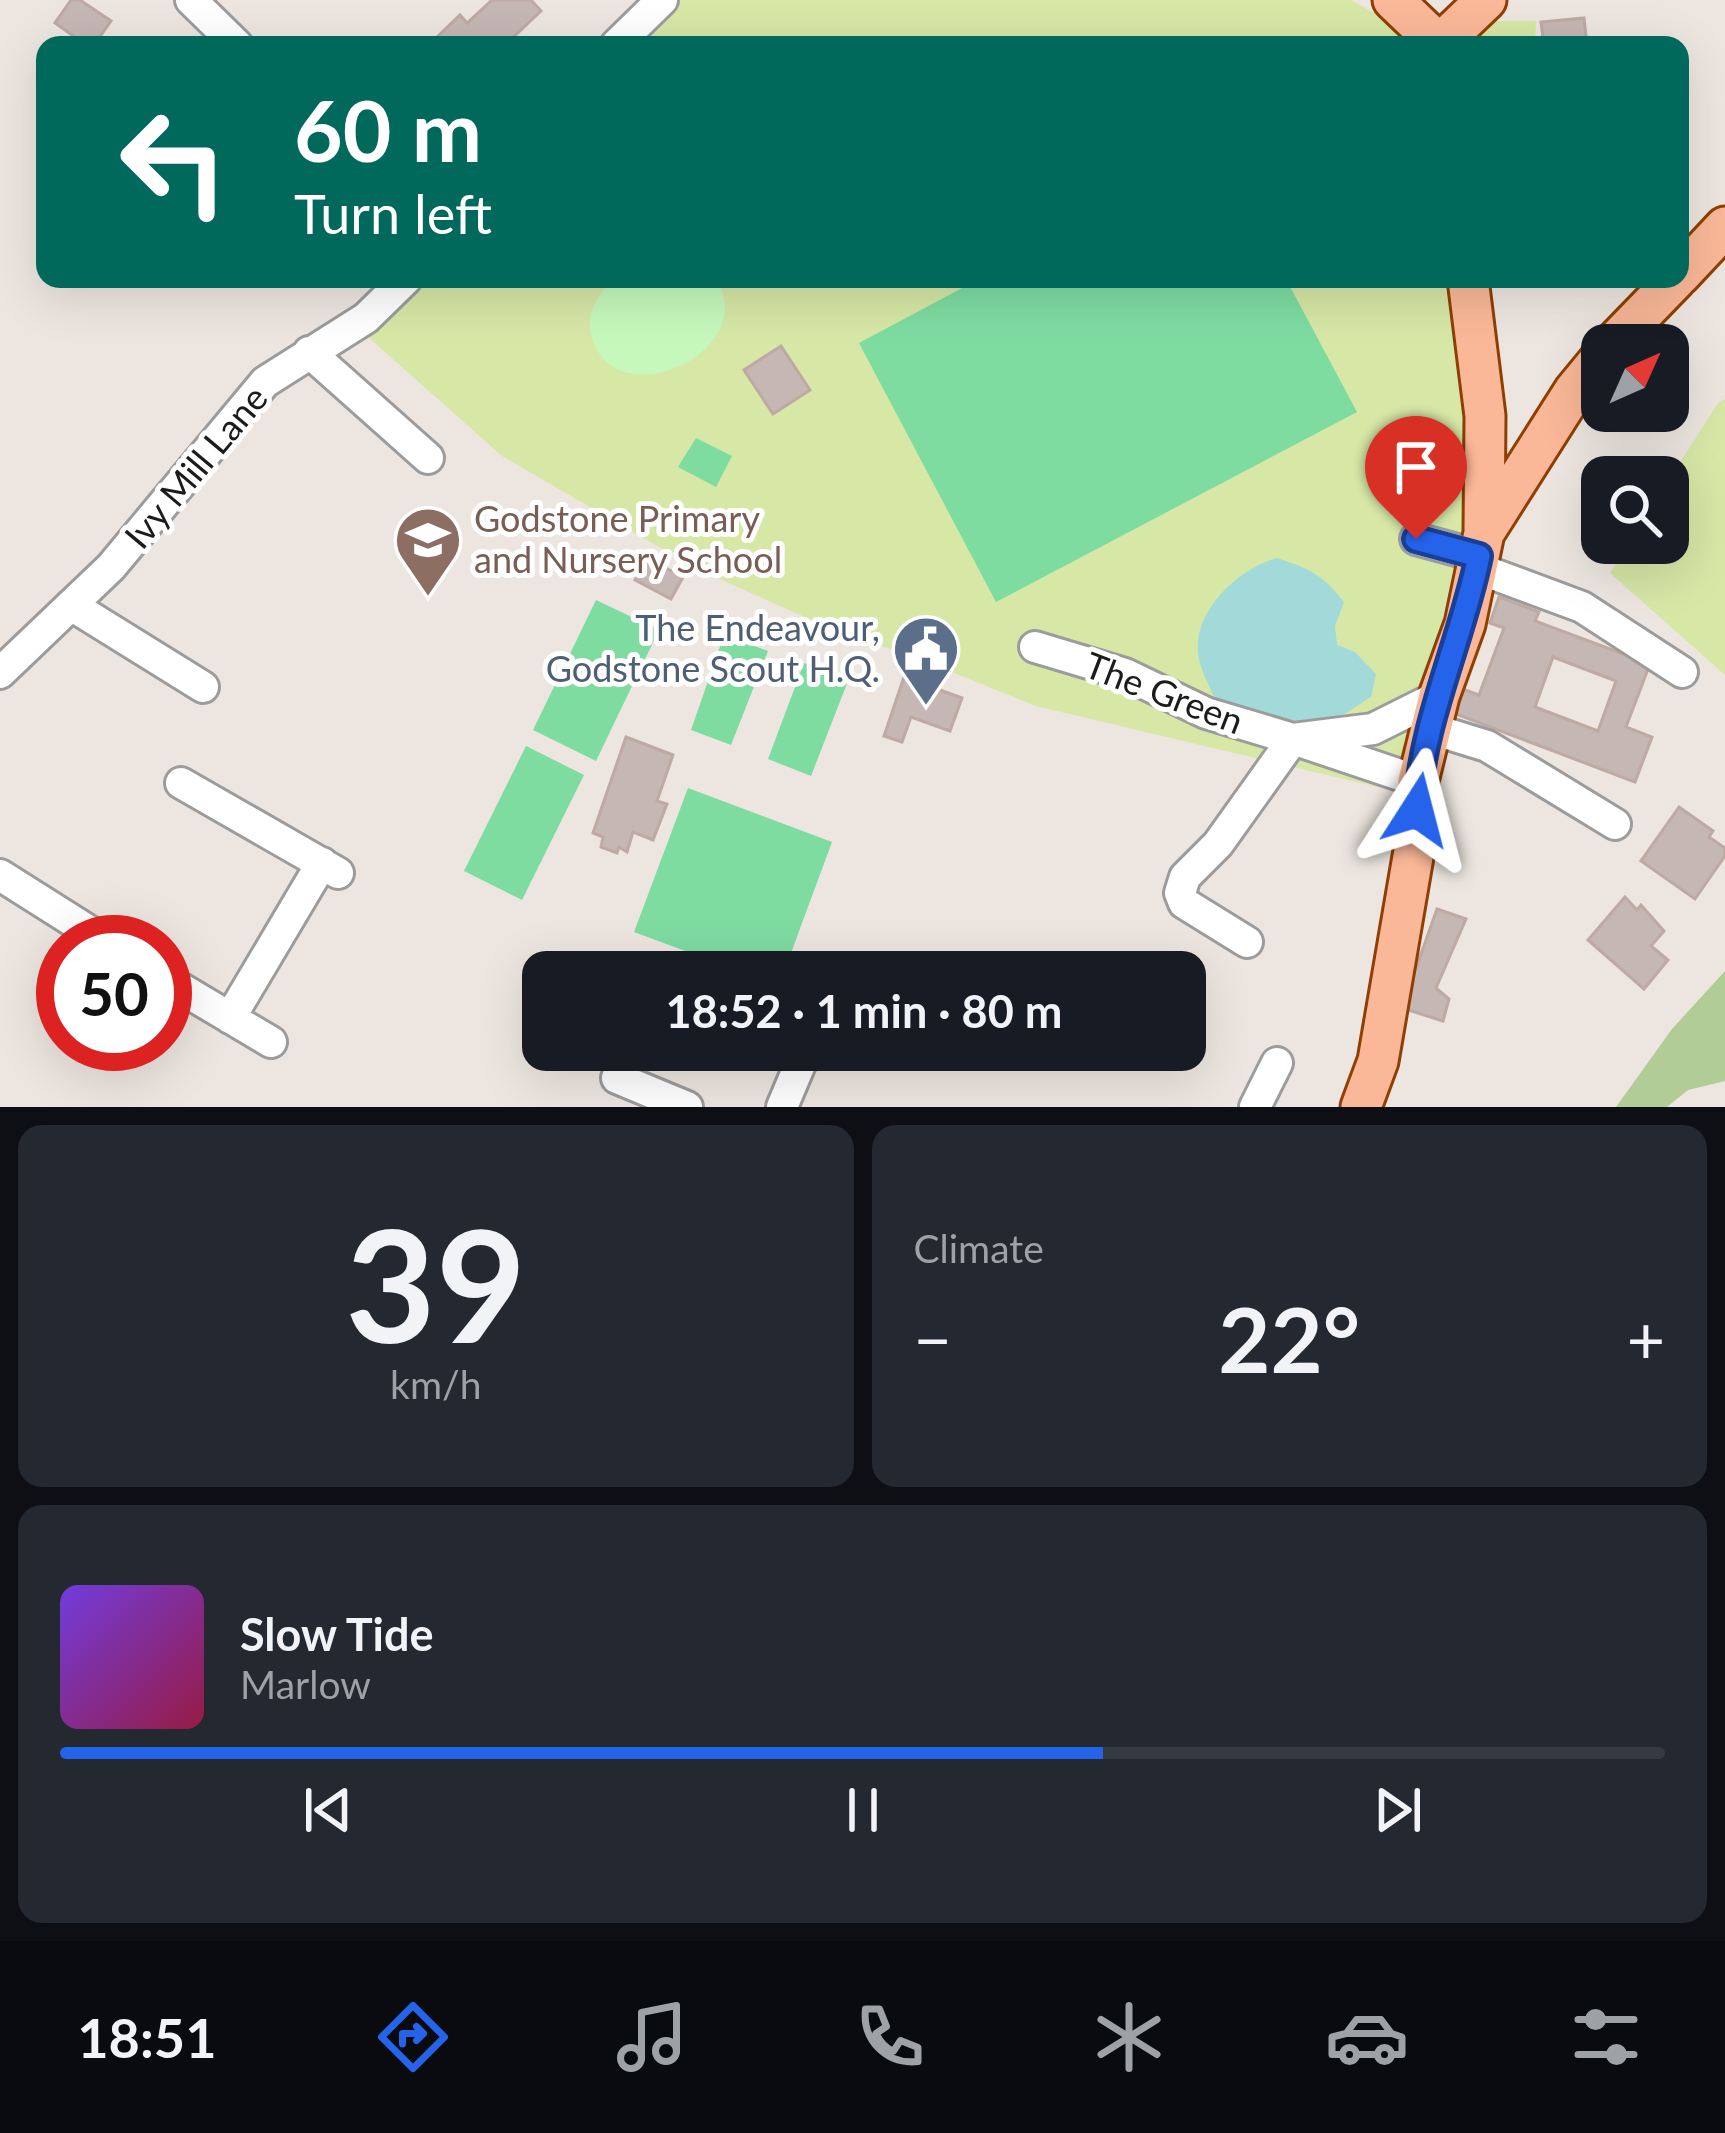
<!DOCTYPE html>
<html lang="en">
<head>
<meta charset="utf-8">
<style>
  body { margin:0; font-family:Lato,sans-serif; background:#242831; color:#f1f3f6; height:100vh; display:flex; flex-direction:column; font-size:45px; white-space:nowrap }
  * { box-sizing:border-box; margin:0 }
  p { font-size:39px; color:#9ea1a6 }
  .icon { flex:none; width:66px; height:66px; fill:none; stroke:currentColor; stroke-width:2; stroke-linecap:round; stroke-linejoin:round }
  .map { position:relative; height:1107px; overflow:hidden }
  .panel { display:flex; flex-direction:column; gap:18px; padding:18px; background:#0d0f14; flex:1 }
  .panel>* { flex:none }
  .guide { position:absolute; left:36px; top:36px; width:1653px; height:252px; border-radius:24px; box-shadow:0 12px 48px #0002; background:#00695c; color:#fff; overflow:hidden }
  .needle { width:78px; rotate:45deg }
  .controls { position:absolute; left:1581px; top:324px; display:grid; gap:24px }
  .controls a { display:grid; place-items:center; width:108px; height:108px; border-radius:24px; background:#171b24; box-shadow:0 12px 48px #0002; font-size:60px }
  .speed { position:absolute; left:36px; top:915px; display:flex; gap:24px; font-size:60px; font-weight:700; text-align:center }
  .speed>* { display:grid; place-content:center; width:156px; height:156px; border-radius:50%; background:#171b24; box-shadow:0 12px 48px #0002; line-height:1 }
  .speed .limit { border:18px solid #d22; background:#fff; color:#111 }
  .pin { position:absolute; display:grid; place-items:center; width:102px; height:102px; color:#fff; margin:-123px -51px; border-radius:50% 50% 50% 0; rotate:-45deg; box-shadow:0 0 12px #0007 }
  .pin .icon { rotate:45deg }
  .me { position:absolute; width:132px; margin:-66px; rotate:9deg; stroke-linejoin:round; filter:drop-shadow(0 0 9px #0008) }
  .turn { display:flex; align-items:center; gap:42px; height:252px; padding:0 60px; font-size:54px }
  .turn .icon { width:156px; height:156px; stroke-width:2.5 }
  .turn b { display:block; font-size:84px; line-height:102px }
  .big { font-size:90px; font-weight:700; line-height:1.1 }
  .panel .tile { flex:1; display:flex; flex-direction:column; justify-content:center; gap:18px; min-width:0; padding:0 42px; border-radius:24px; background:#242831 }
  .panel .dial { align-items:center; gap:0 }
  .dial b { font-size:156px; line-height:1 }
  .song { display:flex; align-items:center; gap:36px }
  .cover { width:144px; height:144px; border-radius:18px; background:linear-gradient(135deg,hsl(260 70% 55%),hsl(340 70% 35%)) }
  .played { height:12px; border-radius:6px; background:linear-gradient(90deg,#2563eb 65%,#363941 65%) }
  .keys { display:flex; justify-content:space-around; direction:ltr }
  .heat { display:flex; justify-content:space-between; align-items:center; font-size:66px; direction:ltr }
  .panel .tiles { flex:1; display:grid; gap:18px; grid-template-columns:1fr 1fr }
  .tile:last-child { grid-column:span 2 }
  .trip { position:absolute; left:522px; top:951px; width:684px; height:120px; border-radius:24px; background:#171b24; box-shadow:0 12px 48px #0002; font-weight:700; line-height:120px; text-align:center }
  .menu { display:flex; height:192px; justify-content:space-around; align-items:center; background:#090b0e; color:#9ea1a6 }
  .menu .icon { width:84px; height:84px }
  .menu .active { color:#2563eb }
  .menu b { font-size:54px; color:#f1f3f6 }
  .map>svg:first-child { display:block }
  .grass { fill:#d6e7a6 }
  .forest { fill:#b2cc95 }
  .park { fill:#c6f8bc }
  .pitch { fill:#7edca1 }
  .water { fill:#a1dad9 }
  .building { fill:#c4b7b4; stroke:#bea9a3; stroke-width:3; fill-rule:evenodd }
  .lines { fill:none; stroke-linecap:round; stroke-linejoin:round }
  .minor-casing { stroke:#9c9c9c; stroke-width:36 }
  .major-casing { stroke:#903f02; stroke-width:45 }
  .minor { stroke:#fff; stroke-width:30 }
  .major { stroke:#fab898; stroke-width:39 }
  .route-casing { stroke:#184099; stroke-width:30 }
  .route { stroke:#2563eb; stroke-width:21 }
  .labels { text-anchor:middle; stroke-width:10; stroke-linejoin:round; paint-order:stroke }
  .street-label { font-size:36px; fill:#1b1b1b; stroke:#fff }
  .education-label { font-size:36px; fill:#785e54; stroke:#fff; text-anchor:start }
  .service-label { font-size:36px; fill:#4e5e75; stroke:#fff; text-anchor:end }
</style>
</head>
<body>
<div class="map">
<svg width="1725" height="1107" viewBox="0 0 1725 1107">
  <rect width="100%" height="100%" fill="#ede6e0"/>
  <path class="grass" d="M675,0h676l63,35 6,10h-789z
    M1486,21h50l-1,24h-61z
    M428,279h1026l21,196 -72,318 -367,-87 -126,-51 -67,-21 -146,-65 -195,-113 -143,-127 25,-13z
    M1725,399v276l-115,-102 19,-30h39v-62l50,-78z"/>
  <path class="forest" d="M1725,971v110l-37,9 -21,17h-51l56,-78z"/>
  <path class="park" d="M612,279h104c46,73 -100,139 -124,59 -7,-23 5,-42 20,-59z"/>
  <path class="pitch" d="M979,279h307l71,133 -361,190 -137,-259z
    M696,438l36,18 -16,31 -38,-20z
    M596,600l63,30 -63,131 -63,-31z
    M724,635l44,16 -37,94 -40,-15z
    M804,663l44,18 -37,95 -43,-17z
    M526,746l58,29 -62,125 -58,-29z
    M688,788l144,54 -48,130h-42l-108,-40z"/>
  <path class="water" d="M1277,558c33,11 45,16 67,44l-9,24 2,19 18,7 21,22 -5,23c-11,6 -22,16 -34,20 -38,14 -88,-5 -123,-20 -5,-12 -12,-25 -15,-37 -10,-46 38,-91 78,-102z"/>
  <path class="building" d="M71,0h9l31,21 -17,24h-8l-31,-22z
    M492,0h39l10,11 -36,34h-61l-7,-8 23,-22 7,8z
    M1584,18l3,27h-43l-3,-23z
    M781,346l29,44 -37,24 -29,-44z
    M647,558l36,19 -12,22 -36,-19z
    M1499,597l40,15 -4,9 115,43 -24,63 26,10 -17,45 -182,-69 9,-24 17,6 25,-67 -14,-5zM1553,657l63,24 -18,50 -63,-24z
    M904,677l58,21 -12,33 -39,-14 -9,25 -18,-6z
    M626,737l47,18 -16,46 10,3 -14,36 -20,-8 -6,20 -8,-5 -2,6 -16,-6 2,-10 -10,-4z
    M1679,807l34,24 -4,6 16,11v8l-30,43 -54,-38z
    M1625,897l12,13 4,-5 23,26 -13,15 17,14 -24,29 -56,-49z
    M1437,909l29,10 -30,69 13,11 -6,22 -41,-13z"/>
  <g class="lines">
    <g class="minor-casing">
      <path id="minor" d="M191,0l46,45
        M616,45l46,-45
        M309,352l119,106
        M1416,539l63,17
        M1477,568l105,39 100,65
        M71,605l132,82
        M1035,647l90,27 81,39 87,26 80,-10 66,-33
        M0,673l111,-106 154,-185 101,-64 40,-39
        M1432,729l55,17 128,78
        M181,783l157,90
        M0,875l106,67
        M1247,942l-63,-39 -4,-10 5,-16 33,-33 75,-105 125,42
        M925,972h15
        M165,979l106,63
        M230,1018l92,-155
        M617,1078l70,29
        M782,1107l24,-57
        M1255,1107l22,-44"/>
    </g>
    <g class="major-casing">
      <path id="major" d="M1393,0l47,45
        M1440,44l46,-44
        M1680,275l45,-48
        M1612,345l64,-66
        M1484,533l90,-142 28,-34
        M1361,1107l17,-46 38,-222 2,-58 21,-85 26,-72 19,-91 1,-117 -17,-137"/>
    </g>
    <use href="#minor" class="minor"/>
    <use href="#major" class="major"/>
  </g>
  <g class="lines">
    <g class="route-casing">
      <path id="route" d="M1416,539l63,17c-17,84 -58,167 -62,254"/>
    </g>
    <use href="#route" class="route"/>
  </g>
  <defs>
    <g id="school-pin" transform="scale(3.45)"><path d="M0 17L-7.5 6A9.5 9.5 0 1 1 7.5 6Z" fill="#8d6e63" stroke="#fff"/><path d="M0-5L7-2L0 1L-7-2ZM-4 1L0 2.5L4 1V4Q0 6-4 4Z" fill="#fff"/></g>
    <g id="civic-pin" transform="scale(3.45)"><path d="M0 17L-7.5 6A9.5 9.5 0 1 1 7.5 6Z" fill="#5c6f8a" stroke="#fff"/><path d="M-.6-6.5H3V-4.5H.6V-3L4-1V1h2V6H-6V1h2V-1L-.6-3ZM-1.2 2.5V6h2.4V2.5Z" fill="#fff"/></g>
  </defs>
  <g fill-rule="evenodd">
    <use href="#school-pin" x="428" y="540"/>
    <use href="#civic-pin" x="926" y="649"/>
  </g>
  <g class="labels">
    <g class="street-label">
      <text transform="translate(196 467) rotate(-50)" y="13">Ivy Mill Lane</text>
      <text transform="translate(1164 693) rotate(21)" y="13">The Green</text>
    </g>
    <g class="education-label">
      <text x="474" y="532">Godstone Primary<tspan x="474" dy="41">and Nursery School</tspan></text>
    </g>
    <g class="service-label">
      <text x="880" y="641">The Endeavour,<tspan x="880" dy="41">Godstone Scout H.Q.</tspan></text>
    </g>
  </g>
</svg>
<div class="controls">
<a><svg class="needle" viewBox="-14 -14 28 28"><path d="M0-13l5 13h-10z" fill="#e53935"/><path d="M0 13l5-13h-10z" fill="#9ea1a6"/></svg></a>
<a><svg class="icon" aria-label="search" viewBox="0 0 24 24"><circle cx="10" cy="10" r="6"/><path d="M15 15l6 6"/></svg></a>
</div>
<div class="speed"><div class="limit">50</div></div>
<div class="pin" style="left:1416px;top:539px;background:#d93025"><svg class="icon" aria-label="arrive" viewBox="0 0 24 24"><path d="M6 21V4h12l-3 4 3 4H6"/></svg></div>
<svg class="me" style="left:1417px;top:810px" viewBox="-20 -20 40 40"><path d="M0-17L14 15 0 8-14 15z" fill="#2563eb" stroke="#fff" stroke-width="4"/></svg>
<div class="trip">18:52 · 1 min · 80 m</div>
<div class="guide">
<div class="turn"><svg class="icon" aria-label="left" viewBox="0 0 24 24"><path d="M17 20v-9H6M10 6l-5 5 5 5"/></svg><div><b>60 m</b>Turn left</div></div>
</div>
</div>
<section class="panel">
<div class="tiles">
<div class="tile dial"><b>39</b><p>km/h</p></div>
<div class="tile"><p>Climate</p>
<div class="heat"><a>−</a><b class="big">22°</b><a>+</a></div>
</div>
<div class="tile">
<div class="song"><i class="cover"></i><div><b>Slow Tide</b><p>Marlow</p></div></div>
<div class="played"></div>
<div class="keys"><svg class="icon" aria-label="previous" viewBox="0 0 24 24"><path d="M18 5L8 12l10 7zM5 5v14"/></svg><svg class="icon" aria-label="pause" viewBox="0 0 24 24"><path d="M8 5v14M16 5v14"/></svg><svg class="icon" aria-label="next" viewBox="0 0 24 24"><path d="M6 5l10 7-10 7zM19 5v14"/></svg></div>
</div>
</div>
</section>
<nav class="menu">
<b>18:51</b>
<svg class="icon active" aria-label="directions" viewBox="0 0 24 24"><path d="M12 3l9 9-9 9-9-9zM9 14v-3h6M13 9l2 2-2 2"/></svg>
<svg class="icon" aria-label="music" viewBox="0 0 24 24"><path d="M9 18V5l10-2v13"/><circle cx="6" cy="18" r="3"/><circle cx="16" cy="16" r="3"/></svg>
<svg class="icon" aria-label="phone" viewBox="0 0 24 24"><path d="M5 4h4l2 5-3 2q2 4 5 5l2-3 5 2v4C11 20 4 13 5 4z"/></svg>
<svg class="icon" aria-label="climate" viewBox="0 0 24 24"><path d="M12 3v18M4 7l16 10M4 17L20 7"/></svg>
<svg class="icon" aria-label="car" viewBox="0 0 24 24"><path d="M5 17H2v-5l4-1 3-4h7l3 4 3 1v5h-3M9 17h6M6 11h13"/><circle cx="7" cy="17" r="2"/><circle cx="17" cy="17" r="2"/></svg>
<svg class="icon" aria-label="filters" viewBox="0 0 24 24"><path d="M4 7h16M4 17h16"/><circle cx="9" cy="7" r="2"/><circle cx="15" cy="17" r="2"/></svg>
</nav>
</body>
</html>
